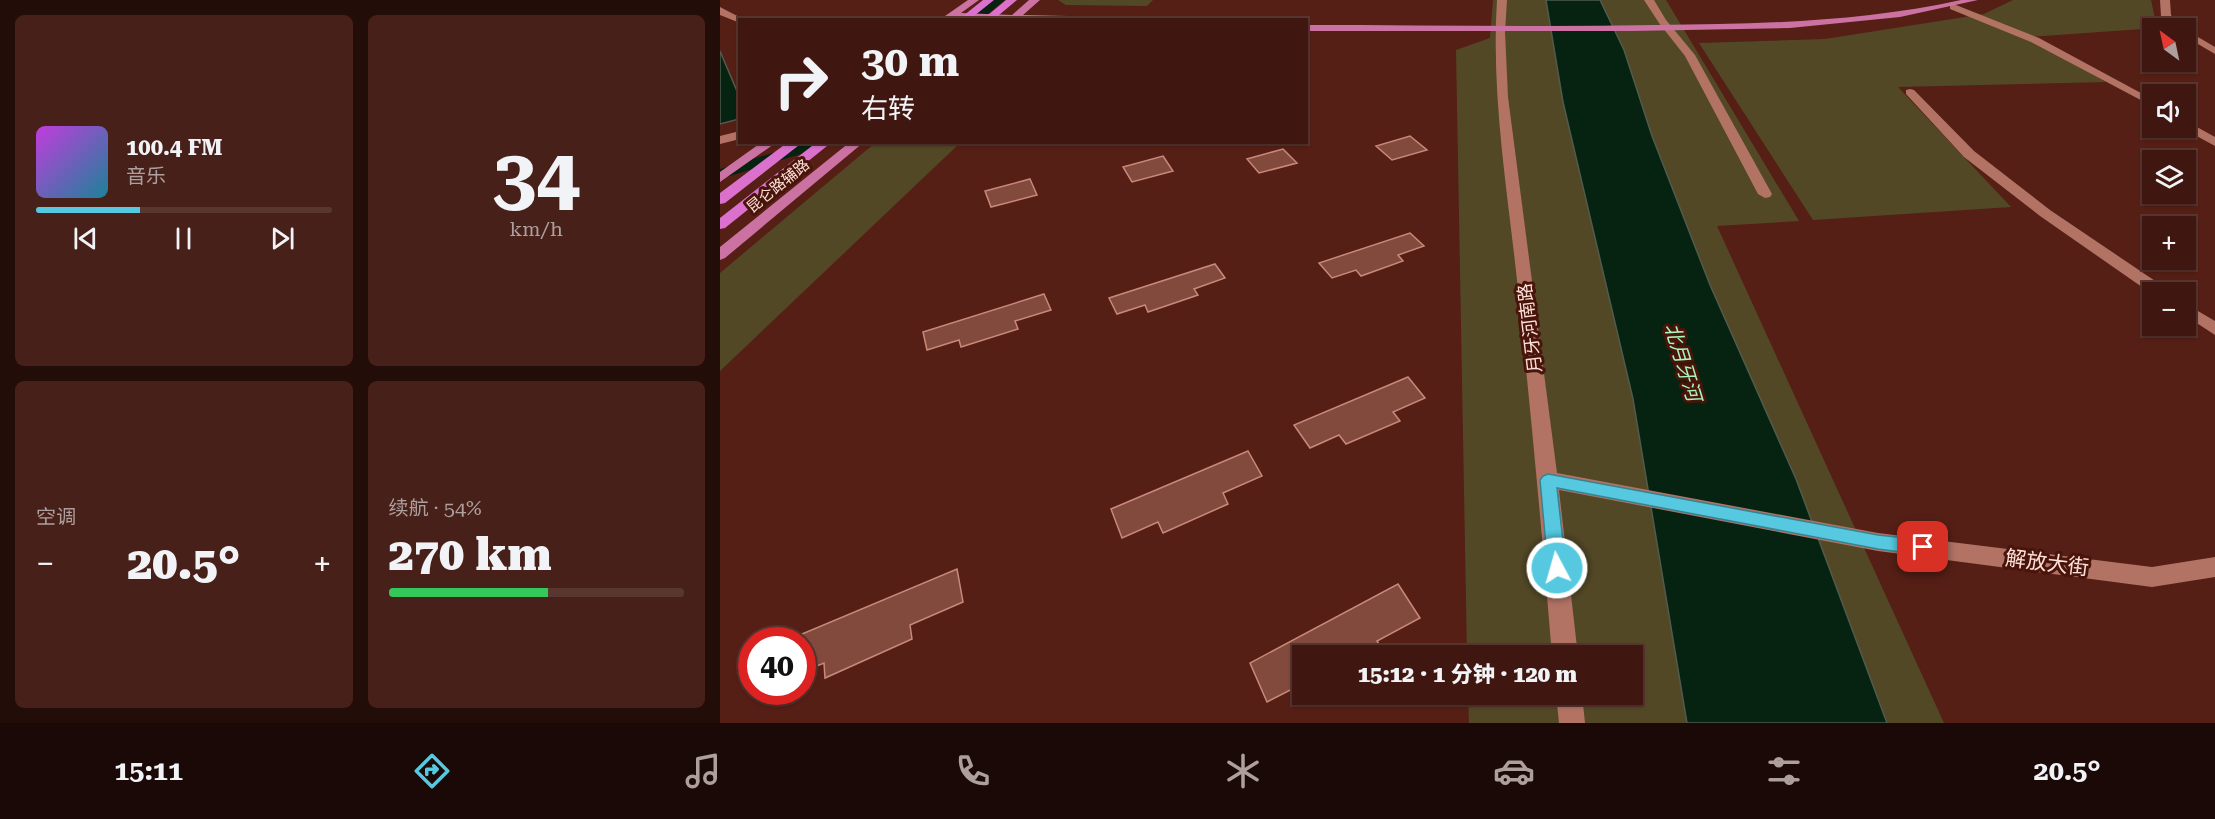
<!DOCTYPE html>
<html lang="zh">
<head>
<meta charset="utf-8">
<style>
  body { margin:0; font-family:"Roboto Serif","Noto Sans SC",serif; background:#472019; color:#f1f3f6; height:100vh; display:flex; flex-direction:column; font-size:22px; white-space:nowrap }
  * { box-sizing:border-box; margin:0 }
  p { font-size:20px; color:#ae9f9f }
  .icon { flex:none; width:33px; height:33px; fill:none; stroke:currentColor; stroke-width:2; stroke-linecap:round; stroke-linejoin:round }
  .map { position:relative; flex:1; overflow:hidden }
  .side { display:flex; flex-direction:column; gap:15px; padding:15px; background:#230d09; width:720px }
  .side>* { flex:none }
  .guide { position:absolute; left:18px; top:18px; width:570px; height:126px; border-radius:0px; box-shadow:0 2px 4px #0004,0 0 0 2px #593630; background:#401710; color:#f1f3f6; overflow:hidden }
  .needle { width:39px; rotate:327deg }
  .fabs { position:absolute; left:1422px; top:18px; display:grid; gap:12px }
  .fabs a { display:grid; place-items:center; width:54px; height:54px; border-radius:0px; background:#401710; box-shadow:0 2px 4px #0004,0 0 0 2px #593630; font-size:30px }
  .speed { position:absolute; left:18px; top:627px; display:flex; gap:12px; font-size:30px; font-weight:700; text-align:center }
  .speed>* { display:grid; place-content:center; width:78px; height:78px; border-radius:50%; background:#401710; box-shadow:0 2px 4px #0004,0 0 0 2px #593630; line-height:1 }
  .speed .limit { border:9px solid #d22; background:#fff; color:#111 }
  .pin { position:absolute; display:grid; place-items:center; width:51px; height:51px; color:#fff; margin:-26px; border-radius:12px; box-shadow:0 3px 9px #0006 }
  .me { position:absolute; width:66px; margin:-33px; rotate:354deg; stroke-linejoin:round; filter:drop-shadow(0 0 4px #0008) }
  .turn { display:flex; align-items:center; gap:21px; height:126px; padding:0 24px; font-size:27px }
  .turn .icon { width:78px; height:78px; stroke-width:2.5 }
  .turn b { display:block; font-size:42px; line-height:51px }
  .big { font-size:45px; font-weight:800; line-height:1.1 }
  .side .tile { flex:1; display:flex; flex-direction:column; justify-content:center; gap:9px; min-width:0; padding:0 21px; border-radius:9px; background:#472019 }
  .side .dial { align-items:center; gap:0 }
  .dial b { font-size:78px; line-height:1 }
  .song { display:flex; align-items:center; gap:18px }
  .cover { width:72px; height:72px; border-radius:9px; background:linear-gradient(135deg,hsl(290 70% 55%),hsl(190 70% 35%)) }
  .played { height:6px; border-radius:3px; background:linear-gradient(90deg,#56c9e0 35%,#593630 35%) }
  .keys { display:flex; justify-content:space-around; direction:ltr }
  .heat { display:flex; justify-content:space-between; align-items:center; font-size:33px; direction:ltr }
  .charge { height:9px; border-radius:4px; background:linear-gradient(90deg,#34c759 54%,#593630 0) }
  .side .tiles { flex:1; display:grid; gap:15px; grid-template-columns:repeat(2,1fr) }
  .trip { position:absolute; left:572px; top:645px; width:351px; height:60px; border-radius:0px; background:#401710; box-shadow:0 2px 4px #0004,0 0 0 2px #593630; font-weight:800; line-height:60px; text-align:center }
  .dock { display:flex; height:96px; justify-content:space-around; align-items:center; background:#1a0906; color:#ae9f9f }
  .dock .icon { width:42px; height:42px }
  .dock .selected { color:#56c9e0 }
  .dock b { font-size:27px; color:#f1f3f6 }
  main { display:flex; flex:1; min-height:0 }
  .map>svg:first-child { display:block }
  .green { fill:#534826 }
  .water { fill:#062210; stroke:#505b4d; stroke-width:1.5 }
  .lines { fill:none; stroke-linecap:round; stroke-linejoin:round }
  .canal { fill:#062210; fill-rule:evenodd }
  .building { fill:#82493d; stroke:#c9897a; stroke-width:1.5 }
  .minor { fill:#b27365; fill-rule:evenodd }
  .major { fill:#cb72a3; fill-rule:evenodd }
  .highway { fill:#db71cc; fill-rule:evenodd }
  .route { fill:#56c9e0; stroke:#388392; stroke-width:1.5 }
  .labels { text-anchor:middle; stroke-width:6; stroke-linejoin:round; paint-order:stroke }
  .far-street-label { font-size:15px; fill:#fde1da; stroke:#49140a }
  .street-label { font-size:18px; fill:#fde1da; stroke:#49140a }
  .water-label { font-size:20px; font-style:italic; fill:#a8f7bf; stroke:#49140a }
  .near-street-label { font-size:21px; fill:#fde1da; stroke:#49140a }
</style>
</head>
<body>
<main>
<section class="side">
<div class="tiles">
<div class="tile">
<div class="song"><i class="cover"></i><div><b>100.4 FM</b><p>音乐</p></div></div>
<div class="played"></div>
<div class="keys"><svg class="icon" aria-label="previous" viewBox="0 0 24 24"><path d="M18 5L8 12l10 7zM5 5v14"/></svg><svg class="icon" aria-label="pause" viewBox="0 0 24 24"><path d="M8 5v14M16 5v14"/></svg><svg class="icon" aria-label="next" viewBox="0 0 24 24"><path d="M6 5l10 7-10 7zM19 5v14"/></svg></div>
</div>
<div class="tile dial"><b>34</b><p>km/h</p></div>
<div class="tile"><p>空调</p>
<div class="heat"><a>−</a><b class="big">20.5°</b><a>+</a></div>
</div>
<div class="tile"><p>续航 · 54%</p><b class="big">270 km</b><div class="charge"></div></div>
</div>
</section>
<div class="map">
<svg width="1495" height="723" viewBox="0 0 1495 723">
  <rect width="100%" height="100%" fill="#551f15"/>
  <path class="green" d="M338,0h95l-6,6 -81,-1z
    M773,0h173l133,221 -82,5 227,497h-475l-1,-28 164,-1v-38l-165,-1 -11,-605 34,-12z
    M1293,0h138l6,28 -129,9 78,45 -208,5 113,120 -198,13 -114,-177 126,-4 159,-25z
    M155,143h85l-240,228v-98z"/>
  <path class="water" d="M826,0h54l24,50 28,86 58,149 86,194 91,244h-200l-54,-324 -70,-297z
    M0,51l19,45v23l-19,5z"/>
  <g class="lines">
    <path class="canal" d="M272,0h13l-25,20h-14z
      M78,142h21l-18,12 -81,25v-10l69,-21z"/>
  </g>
  <path class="building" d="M690,136l17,14 -35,10 -16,-14z
    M563,149l14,14 -38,10 -12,-14z
    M443,156l10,15 -41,11 -9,-15z
    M310,179l7,16 -46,12 -6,-16z
    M690,233l14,13 -26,9 5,6 -42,15 -5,-6 -24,8 -13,-15z
    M495,264l10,14 -31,11 4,6 -50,17 -3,-7 -28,9 -8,-16z
    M324,294l7,16 -36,11 3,8 -57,18 -2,-7 -32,10 -4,-18z
    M688,377l17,21 -32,14 7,9 -54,23 -7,-9 -29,13 -16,-23z
    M528,451l14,25 -39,17 5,11 -65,29 -5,-11 -36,16 -11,-29z
    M237,569l6,33 -53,23 2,14 -87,39 -1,-15 -22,9v-38z
    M678,584l22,34 -43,23 9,15h-84v28l-35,18 -17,-39z"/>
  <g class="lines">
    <path class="minor" d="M777,0h10l-2,32 3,65 49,376 321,60 274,34 63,-10v20l-63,10 -274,-36 -319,-61 19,166h-26c-10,-126 -22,-251 -35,-376 -10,-93 -26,-186 -20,-280z
      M924,0h10l12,20 29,35 77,139 -2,3 -5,1 -7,-4 -73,-138 -26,-33z
      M1440,0h10l1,15 13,13h-10l-13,-12z
      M1230,5h6l83,33 113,61v7l-121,-64 -81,-33z
      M0,7l25,13h-5v3l-20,-8z
      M1466,30l29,17v7l-29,-17z
      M1190,89l4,1 60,61 76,59 117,79 2,3 -17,2 -112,-78 -76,-59 -58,-63v-4z
      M1466,121l29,16v9l-33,-18h4z
      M20,131v8l-20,5v-8z
      M1466,304l29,17v14l-29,-19z
      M836,694h26l3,29h-26z"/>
    <path class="major" d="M248,0h11l-18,13 51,2 17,-15h11l-17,15 90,2 4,3h-173l1,-4z
      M1241,0h17l-78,17 -110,11 -158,3h-326v-6c117,0 234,2 351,0 102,-1 204,-3 304,-25z
      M42,142h15l-57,40v-10z
      M130,142h14l-139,116 -5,2v-13z"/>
    <path class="highway" d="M263,0h11l-25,20h-11z
      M286,0h11l-24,20h-11z
      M68,142h15l-78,61 -5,1v-11z
      M97,142h15l-107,86 -5,1v-11z"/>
  </g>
  <path class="route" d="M828,474l330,61 45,5 6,2 3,5 -3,5 -6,3 -45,-6 -321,-61 9,80 -3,5 -6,2 -6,-2 -3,-5 -8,-88 3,-4z"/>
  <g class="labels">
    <g class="far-street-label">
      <text transform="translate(58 186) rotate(-39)" y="5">昆仑路辅路</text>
    </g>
    <g class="street-label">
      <text transform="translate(810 328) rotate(-97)" y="6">月牙河南路</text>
    </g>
    <g class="water-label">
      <text transform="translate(963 362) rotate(73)" y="7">北月牙河</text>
    </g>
    <g class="near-street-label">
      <text transform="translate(1327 563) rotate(7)" y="7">解放大街</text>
    </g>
  </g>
</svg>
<div class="fabs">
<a><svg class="needle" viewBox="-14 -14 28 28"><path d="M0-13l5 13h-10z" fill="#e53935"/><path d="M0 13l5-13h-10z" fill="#ae9f9f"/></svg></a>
<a><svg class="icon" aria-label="sound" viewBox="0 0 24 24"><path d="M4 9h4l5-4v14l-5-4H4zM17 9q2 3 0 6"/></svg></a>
<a><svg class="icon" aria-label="layers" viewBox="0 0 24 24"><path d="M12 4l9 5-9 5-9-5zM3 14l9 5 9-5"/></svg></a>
<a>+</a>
<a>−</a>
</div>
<div class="speed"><div class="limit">40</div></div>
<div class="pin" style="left:1203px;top:547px;background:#d93025"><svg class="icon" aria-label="arrive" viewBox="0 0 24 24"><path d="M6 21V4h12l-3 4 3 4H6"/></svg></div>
<svg class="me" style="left:837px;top:568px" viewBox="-20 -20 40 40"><circle r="17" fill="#56c9e0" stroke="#fff" stroke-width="3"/><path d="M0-11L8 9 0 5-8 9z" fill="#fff"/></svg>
<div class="trip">15:12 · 1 分钟 · 120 m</div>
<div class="guide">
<div class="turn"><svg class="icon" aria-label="right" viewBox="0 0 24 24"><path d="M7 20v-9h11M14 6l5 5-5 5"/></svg><div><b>30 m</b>右转</div></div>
</div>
</div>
</main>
<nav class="dock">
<b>15:11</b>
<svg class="icon selected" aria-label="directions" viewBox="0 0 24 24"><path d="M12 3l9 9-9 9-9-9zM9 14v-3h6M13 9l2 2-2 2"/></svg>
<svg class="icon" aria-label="music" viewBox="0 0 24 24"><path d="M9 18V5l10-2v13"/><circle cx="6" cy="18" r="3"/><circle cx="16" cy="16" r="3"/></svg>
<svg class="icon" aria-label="phone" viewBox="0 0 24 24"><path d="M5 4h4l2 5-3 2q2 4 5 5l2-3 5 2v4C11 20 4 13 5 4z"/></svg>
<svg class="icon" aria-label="climate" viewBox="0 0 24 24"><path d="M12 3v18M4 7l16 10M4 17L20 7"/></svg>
<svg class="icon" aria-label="car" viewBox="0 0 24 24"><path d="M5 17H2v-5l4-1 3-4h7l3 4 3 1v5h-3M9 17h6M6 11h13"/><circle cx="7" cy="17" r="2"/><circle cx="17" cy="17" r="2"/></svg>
<svg class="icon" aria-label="filters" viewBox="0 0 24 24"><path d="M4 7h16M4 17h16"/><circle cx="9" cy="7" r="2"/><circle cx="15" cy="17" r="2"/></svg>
<b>20.5°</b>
</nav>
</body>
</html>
